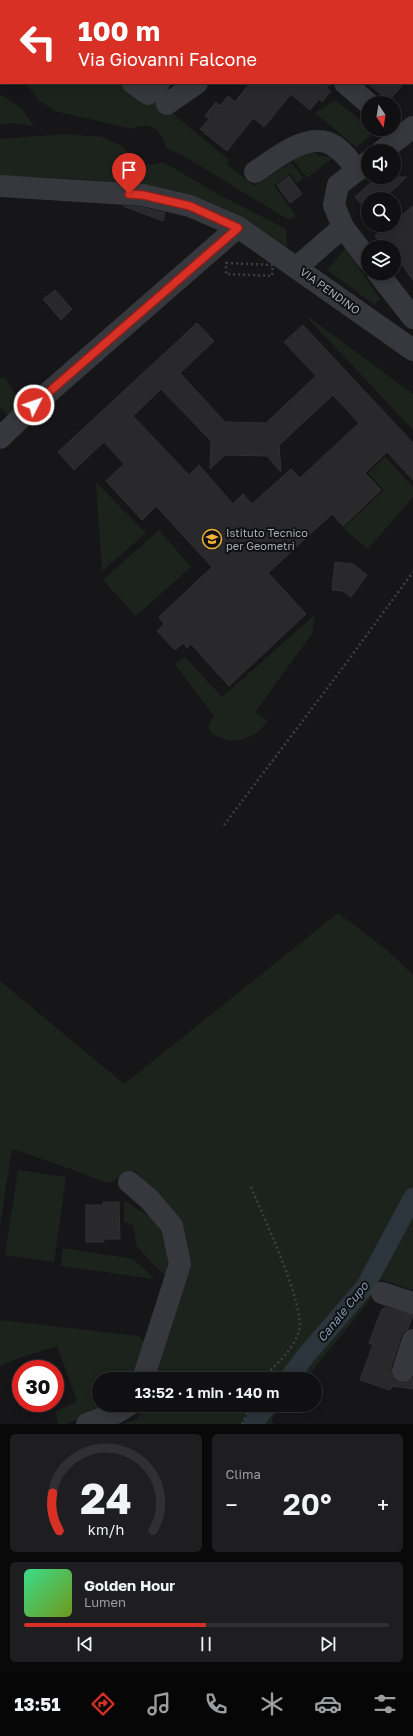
<!DOCTYPE html>
<html lang="it">
<head>
<meta charset="utf-8">
<style>
  body { margin:0; font-family:"Golos Text",sans-serif; background:#1e1e20; color:#f1f3f6; height:100vh; display:flex; flex-direction:column; font-size:15px; white-space:nowrap }
  * { box-sizing:border-box; margin:0 }
  p { font-size:13px; color:#9c9d9f }
  .icon { flex:none; width:22px; height:22px; fill:none; stroke:currentColor; stroke-width:2; stroke-linecap:round; stroke-linejoin:round }
  .map { position:relative; height:1424px; overflow:hidden }
  .sheet { display:flex; flex-direction:column; gap:10px; padding:10px; background:#09090a; flex:1 }
  .sheet>* { flex:none }
  .guide { position:absolute; left:0px; top:0px; width:413px; height:84px; box-shadow:0 2px 10px #0003,0 0 0 1px #303032; background:#d93025; color:#fff; overflow:hidden }
  .needle { width:26px; rotate:168deg }
  .buttons { position:absolute; left:361px; top:96px; display:grid; gap:8px }
  .buttons a { display:grid; place-items:center; width:40px; height:40px; border-radius:50%; background:#101012; box-shadow:0 2px 10px #0003,0 0 0 1px #303032; font-size:20px }
  .speed { position:absolute; left:12px; top:1360px; display:flex; gap:8px; font-size:20px; font-weight:700; text-align:center }
  .speed>* { display:grid; place-content:center; width:52px; height:52px; border-radius:50%; background:#101012; box-shadow:0 2px 10px #0003,0 0 0 1px #303032; line-height:1 }
  .speed .limit { border:6px solid #d22; background:#fff; color:#111 }
  .pin { position:absolute; display:grid; place-items:center; width:34px; height:34px; color:#fff; margin:-41px -17px; border-radius:50% 50% 50% 0; rotate:-45deg; box-shadow:0 0 4px #0007 }
  .pin .icon { rotate:45deg }
  .me { position:absolute; width:44px; margin:-22px; rotate:49deg; stroke-linejoin:round; filter:drop-shadow(0 0 3px #0008) }
  .turn { display:flex; align-items:center; gap:14px; height:84px; padding:0 12px; font-size:18px }
  .turn .icon { width:52px; height:52px; stroke-width:2.5 }
  .turn b { display:block; font-size:28px; line-height:34px }
  .big { font-size:30px; font-weight:600; line-height:1.1 }
  .sheet .tile { flex:1; display:flex; flex-direction:column; justify-content:center; gap:6px; min-width:0; padding:0 14px; border-radius:6px; background:#1e1e20 }
  .sheet .dial { align-items:center; gap:0 }
  .dial svg { height:104px; overflow:visible; fill:none; stroke:#303032; stroke-width:7; stroke-linecap:round; text-anchor:middle }
  .dial text { fill:#f1f3f6; stroke:none }
  .song { display:flex; align-items:center; gap:12px }
  .cover { width:48px; height:48px; border-radius:6px; background:linear-gradient(135deg,hsl(150 70% 55%),hsl(80 70% 35%)) }
  .played { height:4px; border-radius:2px; background:linear-gradient(90deg,#d93025 50%,#303032 50%) }
  .keys { display:flex; justify-content:space-around; direction:ltr }
  .heat { display:flex; justify-content:space-between; align-items:center; font-size:22px; direction:ltr }
  .sheet .tiles { flex:1; display:grid; gap:10px; grid-template-columns:1fr 1fr }
  .tile:last-child { grid-column:span 2 }
  .trip { position:absolute; left:92px; top:1372px; width:230px; height:40px; border-radius:20px; background:#101012; box-shadow:0 2px 10px #0003,0 0 0 1px #303032; font-weight:600; line-height:40px; text-align:center }
  .menu { display:flex; height:64px; justify-content:space-around; align-items:center; background:#060607; color:#9c9d9f }
  .menu .icon { width:28px; height:28px }
  .menu .active { color:#d93025 }
  .menu b { font-size:18px; color:#f1f3f6 }
  .map>svg:first-child { display:block }
  .green { fill:#1c231d }
  .lines { fill:none; stroke-linecap:round; stroke-linejoin:round }
  .canal { stroke:#2c353c; stroke-width:19 }
  .building { fill:#29292c; stroke:#303034; fill-rule:evenodd }
  .path { stroke:#3d3f44; stroke-width:2.5; stroke-dasharray:2 3; stroke-linecap:butt }
  .minor { stroke:#37383d; stroke-width:22 }
  .route-casing { stroke:#8d1f18; stroke-width:10 }
  .route { stroke:#d93025; stroke-width:7 }
  .labels { text-anchor:middle; stroke-width:4; stroke-linejoin:round; paint-order:stroke }
  .street-label { font-size:11px; fill:#a8adb8; stroke:#111113 }
  .poi-label { font-size:11px; fill:#a8adb8; stroke:#111113; text-anchor:start }
  .water-label { font-size:12px; font-style:italic; fill:#7f9bb3; stroke:#111113 }
</style>
</head>
<body>
<div class="map">
<svg width="413" height="1424" viewBox="0 0 413 1424">
  <rect width="100%" height="100%" fill="#161618"/>
  <path class="green" d="M25,83h108l43,33 53,44 -2,4 27,22 37,-24 12,16 -6,5 -7,-9 -16,11 22,31 -7,4 -105,-64 -18,-8c-6,-19 -14,-28 -34,-19l-77,-18 -15,-10z
    M0,94l21,14 13,18 -21,-3 -13,1z
    M335,100l33,26v3h11l-23,18 -41,-34z
    M64,134l39,3 20,10 14,16 14,2 12,-3 60,35 63,32 1,19c-19,-14 -37,-28 -59,-37 -72,-31 -151,-33 -228,-35v-37z
    M311,151l9,5 14,1 -27,21 -13,-17 -3,-2z
    M346,248l34,51 -5,6 -48,-35z
    M303,313l110,81v36z
    M0,378h5l16,25 -13,12 -8,-8z
    M385,457l28,30v10l-45,52 -25,-21 41,-38 -16,-17z
    M96,482l50,51 -44,38z
    M159,530l32,37 -55,49 -33,-36z
    M315,615l-3,19 -57,78 13,9 -11,12 -16,7 -12,1 -16,-6 -5,-8 6,-11 -39,-52 10,-7 37,40z
    M338,913l49,37 26,25v315l-33,-11 -13,25 -62,75h-155l37,-119 -34,-63 -17,-26 -29,12 -36,-14 -59,-20 -12,77v-245l124,103z
    M18,1170l48,7 -12,85 -49,-7z
    M124,1201l30,18 12,14 5,45 -10,-6 -24,-25 -4,-22 -9,-3z
    M63,1248l70,11 22,20 -94,-13z
    M0,1320l138,16 9,9 -10,34h-38v26h15l-48,19h-8l-2,-13 21,-9 -20,-56 -41,13 -16,7z
    M142,1405h142l-12,14 1,5h-150l15,-5z"/>
  <g class="lines">
    <path class="canal" d="M288,1379l20,-26 57,-66 48,-90
      M253,1424l15,-19"/>
  </g>
  <path class="building" d="M250,83h81l-4,5 4,3 -9,11 -3,-3 -9,11 -19,-16 -27,33 -11,-9 -26,33 -27,-22 9,-10 -4,-3 11,-14 4,4 8,-10 7,6z
    M367,83h37l-15,18z
    M289,176l13,18 -12,9 -13,-18z
    M377,177h30l-24,22h-15v12l-13,-14z
    M123,206l18,1 24,6 -2,8z
    M413,206v74l-19,-26v-7h-11l-8,-11 14,-11h5v-4z
    M55,290l17,19 -11,11 -18,-21z
    M197,323l17,18 -34,32 45,49 41,1 50,-47 -32,-34 19,-17 110,118v37l-26,-28 -22,21 16,17 -38,36 -11,-12 -64,59 38,41 -77,72 -38,-42 -4,4 -4,-5 -8,7 -18,-19 7,-7 -5,-7 53,-50 -56,-61 -14,14 -36,-39 18,-17 -20,-22 -30,28 -16,-18zM161,389l50,52 -1,28 15,-14 42,1 14,16 -2,-27 54,-50 26,28 -59,55 -9,-9 -39,35 -9,-10 -10,10 -34,-39 -10,10 -56,-59z
    M335,562l18,2 14,11 -16,22 -8,-6 -11,-1z
    M103,1202h16l1,37h-16v3h-18v-37h17z
    M385,1307l28,8 -5,14 -4,2 -3,5 -10,31v6l3,7 6,3h6l7,-5v11l-21,-3 -2,4 -30,-10 13,-35 -4,-2 12,-32z"/>
  <g class="lines">
    <path class="path" d="M98,0l2,1
      M226,263l47,2 -1,11 -46,-2z
      M224,825l120,-159 69,-94
      M251,1187c11,27 55,119 48,144 -6,20 -24,34 -37,48
      M242,1424l5,-10 2,-9"/>
    <path class="minor" d="M22,0l1,1
      M134,0l1,1
      M251,0l1,1
      M133,83l15,11 11,-11
      M345,83l23,20
      M167,104l30,-21
      M382,151l31,-24
      M368,162l-30,23 -4,20 9,22 25,33
      M255,172c20,-13 51,-40 76,-28 11,5 19,18 27,26
      M0,186l143,9 47,11 48,21 175,123
      M296,268l47,-41
      M378,273l35,45
      M0,438l34,-33 204,-178
      M129,1182l20,17 23,27 8,38 -37,115
      M382,1293l31,10
      M403,1371l10,-31
      M87,1424l29,-11 13,-8"/>
  </g>
  <g class="lines">
    <g class="route-casing">
      <path id="route" d="M34,405l204,-177 -48,-22 -47,-11 -14,-1"/>
    </g>
    <use href="#route" class="route"/>
  </g>
  <defs>
    <g id="school-ring" transform="scale(1)"><circle r="9.5" fill="#111113" stroke="#f2b134" stroke-width="1.5"/><path d="M0-5L7-2L0 1L-7-2ZM-4 1L0 2.5L4 1V4Q0 6-4 4Z" fill="#f2b134"/></g>
  </defs>
  <g fill-rule="evenodd">
    <use href="#school-ring" x="212" y="539"/>
  </g>
  <g class="labels">
    <g class="street-label">
      <text transform="translate(330 291) rotate(36)" y="4">VIA PENDINO</text>
    </g>
    <g class="poi-label">
      <text x="226" y="537">Istituto Tecnico<tspan x="226" dy="13">per Geometri</tspan></text>
    </g>
    <g class="water-label">
      <text transform="translate(343 1312) rotate(-51)" y="4">Canale Cupo</text>
    </g>
  </g>
</svg>
<div class="buttons">
<a><svg class="needle" viewBox="-14 -14 28 28"><path d="M0-13l5 13h-10z" fill="#e53935"/><path d="M0 13l5-13h-10z" fill="#9c9d9f"/></svg></a>
<a><svg class="icon" aria-label="sound" viewBox="0 0 24 24"><path d="M4 9h4l5-4v14l-5-4H4zM17 9q2 3 0 6"/></svg></a>
<a><svg class="icon" aria-label="search" viewBox="0 0 24 24"><circle cx="10" cy="10" r="6"/><path d="M15 15l6 6"/></svg></a>
<a><svg class="icon" aria-label="layers" viewBox="0 0 24 24"><path d="M12 4l9 5-9 5-9-5zM3 14l9 5 9-5"/></svg></a>
</div>
<div class="speed"><div class="limit">30</div></div>
<div class="pin" style="left:129px;top:194px;background:#d93025"><svg class="icon" aria-label="arrive" viewBox="0 0 24 24"><path d="M6 21V4h12l-3 4 3 4H6"/></svg></div>
<svg class="me" style="left:34px;top:405px" viewBox="-20 -20 40 40"><circle r="17" fill="#d93025" stroke="#fff" stroke-width="3"/><path d="M0-11L8 9 0 5-8 9z" fill="#fff"/></svg>
<div class="trip">13:52 · 1 min · 140 m</div>
<div class="guide">
<div class="turn"><svg class="icon" aria-label="left" viewBox="0 0 24 24"><path d="M17 20v-9H6M10 6l-5 5 5 5"/></svg><div><b>100 m</b>Via Giovanni Falcone</div></div>
</div>
</div>
<section class="sheet">
<div class="tiles">
<div class="tile dial"><svg viewBox="0 0 100 80">
<path d="M14 69A42 42 0 1 1 86 69"/>
<path d="M14 69A42 42 0 0 1 9 40" stroke="#d93025"/>
<text x="50" y="56" font-size="32" font-weight="700">24</text>
<text x="50" y="72" font-size="11">km/h</text>
</svg></div>
<div class="tile"><p>Clima</p>
<div class="heat"><a>−</a><b class="big">20°</b><a>+</a></div>
</div>
<div class="tile">
<div class="song"><i class="cover"></i><div><b>Golden Hour</b><p>Lumen</p></div></div>
<div class="played"></div>
<div class="keys"><svg class="icon" aria-label="previous" viewBox="0 0 24 24"><path d="M18 5L8 12l10 7zM5 5v14"/></svg><svg class="icon" aria-label="pause" viewBox="0 0 24 24"><path d="M8 5v14M16 5v14"/></svg><svg class="icon" aria-label="next" viewBox="0 0 24 24"><path d="M6 5l10 7-10 7zM19 5v14"/></svg></div>
</div>
</div>
</section>
<nav class="menu">
<b>13:51</b>
<svg class="icon active" aria-label="directions" viewBox="0 0 24 24"><path d="M12 3l9 9-9 9-9-9zM9 14v-3h6M13 9l2 2-2 2"/></svg>
<svg class="icon" aria-label="music" viewBox="0 0 24 24"><path d="M9 18V5l10-2v13"/><circle cx="6" cy="18" r="3"/><circle cx="16" cy="16" r="3"/></svg>
<svg class="icon" aria-label="phone" viewBox="0 0 24 24"><path d="M5 4h4l2 5-3 2q2 4 5 5l2-3 5 2v4C11 20 4 13 5 4z"/></svg>
<svg class="icon" aria-label="climate" viewBox="0 0 24 24"><path d="M12 3v18M4 7l16 10M4 17L20 7"/></svg>
<svg class="icon" aria-label="car" viewBox="0 0 24 24"><path d="M5 17H2v-5l4-1 3-4h7l3 4 3 1v5h-3M9 17h6M6 11h13"/><circle cx="7" cy="17" r="2"/><circle cx="17" cy="17" r="2"/></svg>
<svg class="icon" aria-label="filters" viewBox="0 0 24 24"><path d="M4 7h16M4 17h16"/><circle cx="9" cy="7" r="2"/><circle cx="15" cy="17" r="2"/></svg>
</nav>
</body>
</html>
